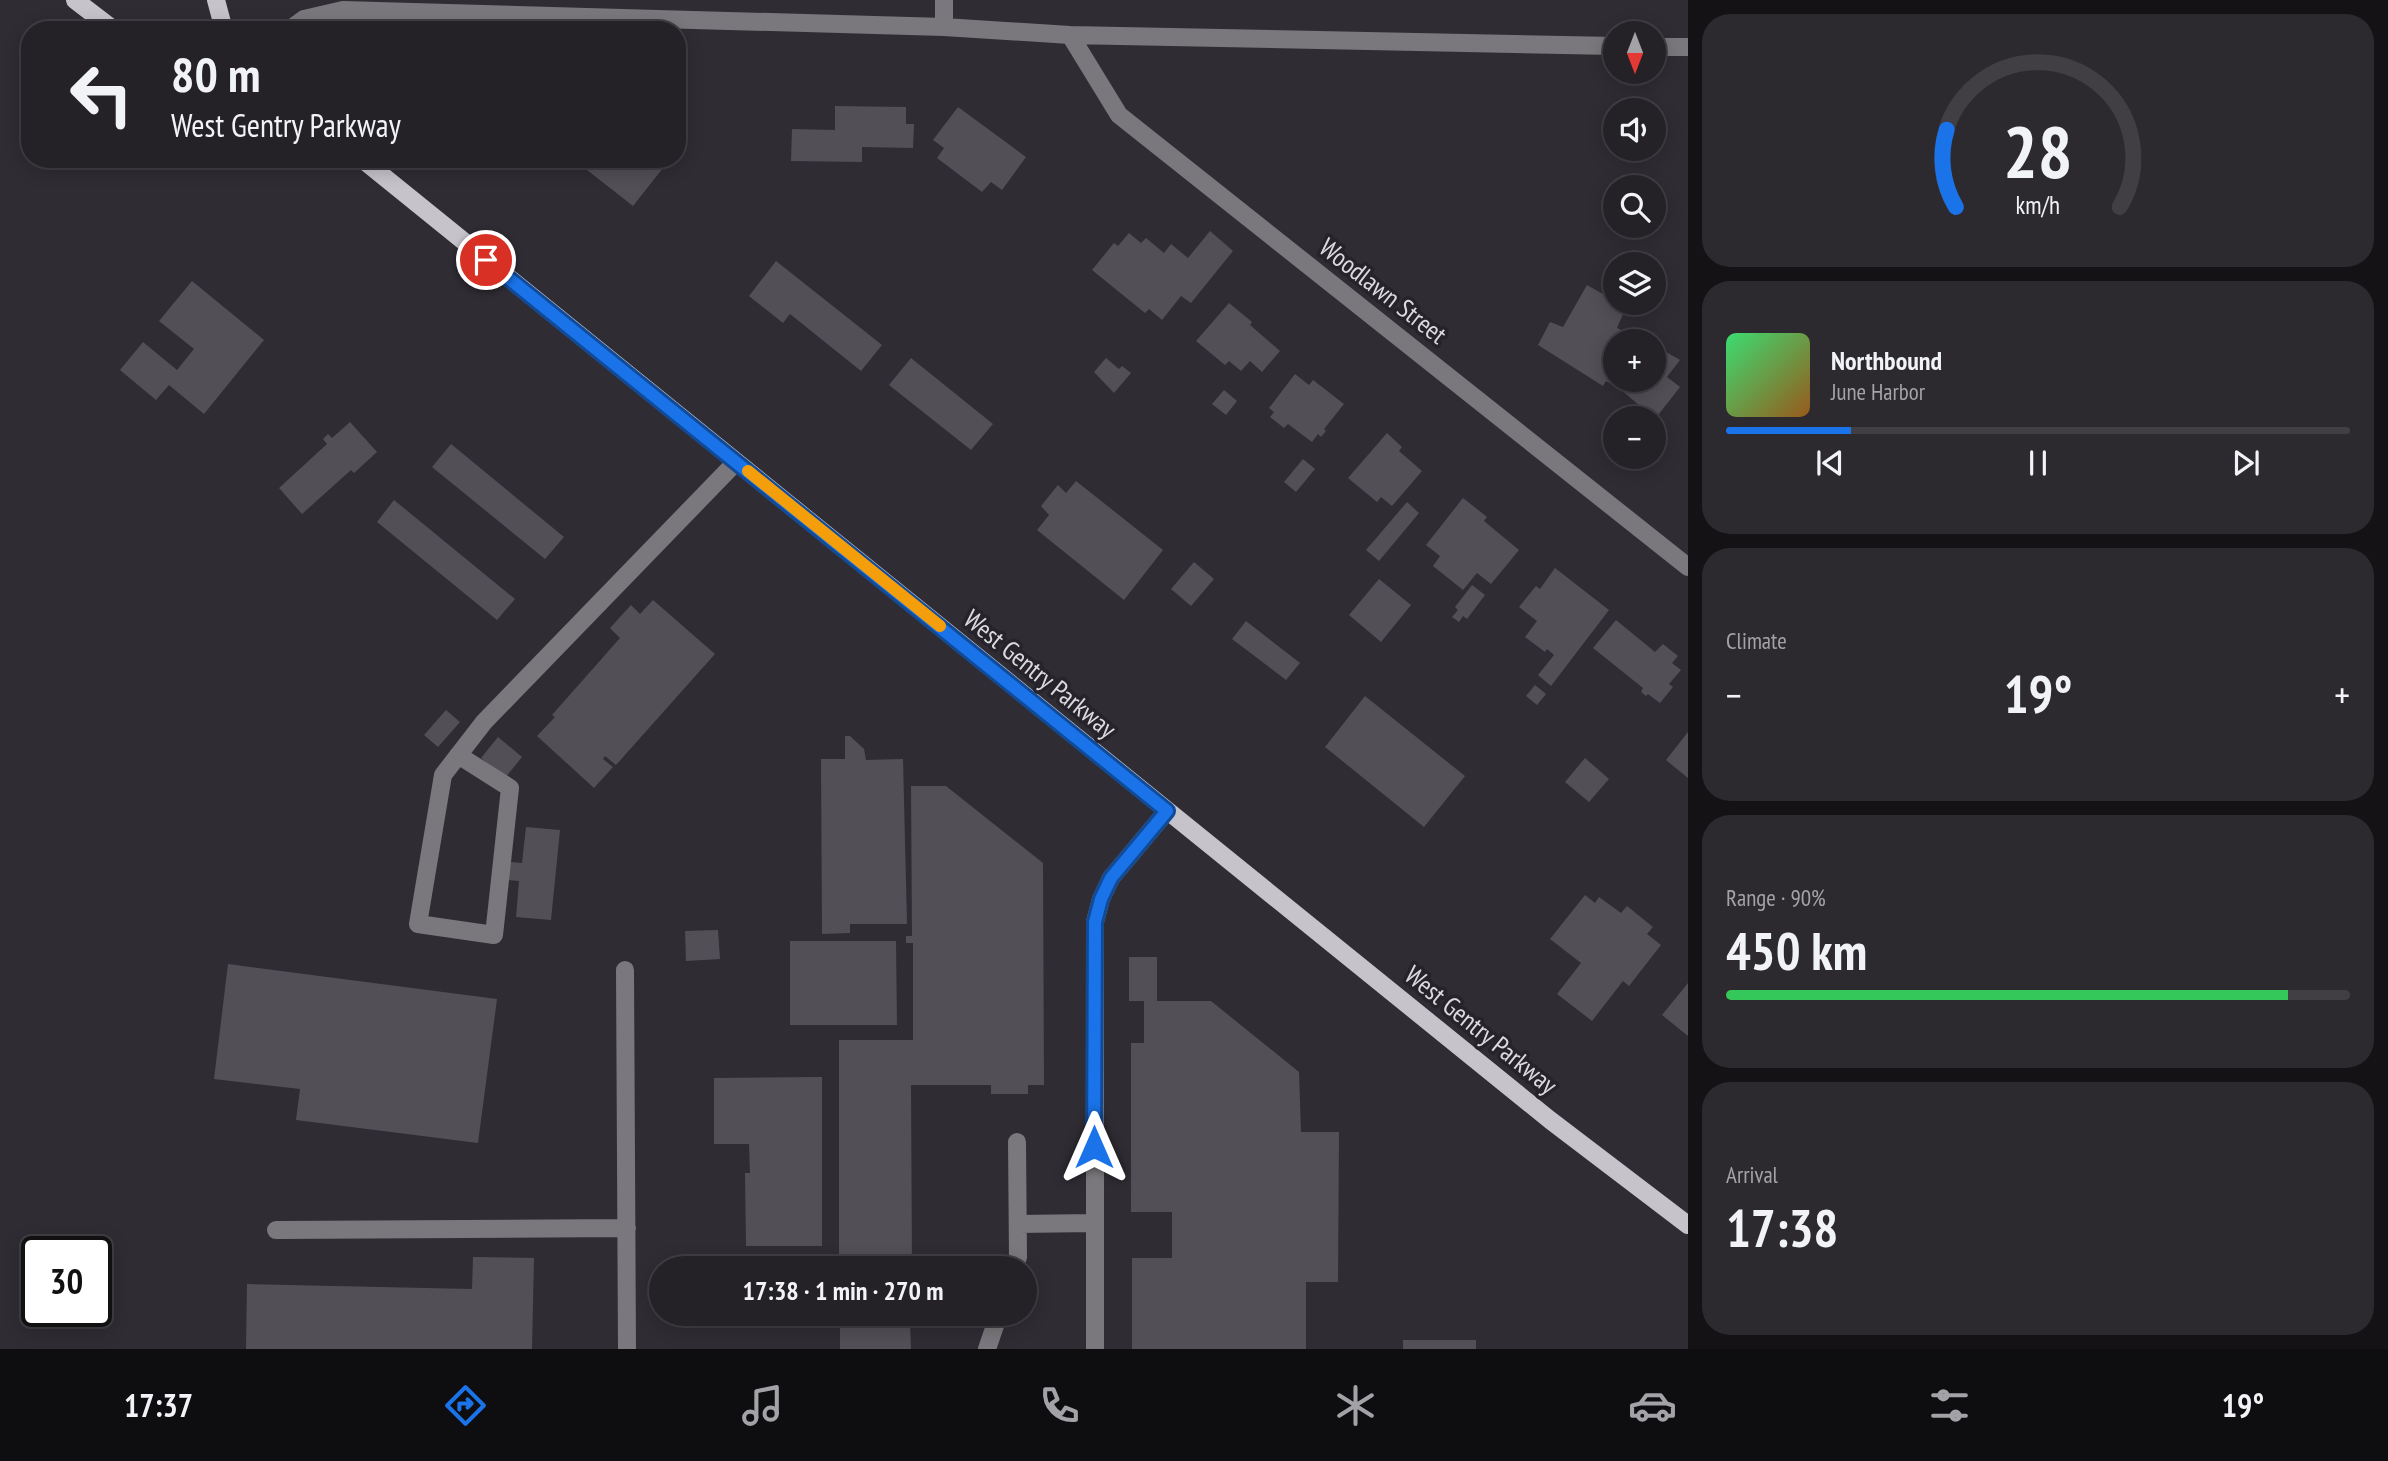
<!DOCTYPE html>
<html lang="en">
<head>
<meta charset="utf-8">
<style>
  body { margin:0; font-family:"PT Sans Narrow",sans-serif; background:#2c292f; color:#f1f3f6; height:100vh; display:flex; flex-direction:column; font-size:26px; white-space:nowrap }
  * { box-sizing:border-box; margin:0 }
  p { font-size:23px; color:#a3a3a7 }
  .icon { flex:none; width:38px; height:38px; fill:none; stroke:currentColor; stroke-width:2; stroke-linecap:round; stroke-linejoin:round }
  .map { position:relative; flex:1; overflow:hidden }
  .details { display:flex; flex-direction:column; gap:14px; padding:14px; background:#141215; width:700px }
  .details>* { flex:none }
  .top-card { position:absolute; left:21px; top:21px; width:665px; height:147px; border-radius:28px; box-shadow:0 4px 18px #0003,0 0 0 2px #413e44; background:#242127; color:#f1f3f6; overflow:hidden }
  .needle { width:46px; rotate:180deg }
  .fabs { position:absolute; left:1603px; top:21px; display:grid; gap:14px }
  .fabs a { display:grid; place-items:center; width:63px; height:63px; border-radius:50%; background:#242127; box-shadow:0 4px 18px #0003,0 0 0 2px #413e44; font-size:35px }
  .speed { position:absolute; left:21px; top:1236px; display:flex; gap:14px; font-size:35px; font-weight:700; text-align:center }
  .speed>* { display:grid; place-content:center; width:91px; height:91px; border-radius:50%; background:#242127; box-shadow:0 4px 18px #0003,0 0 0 2px #413e44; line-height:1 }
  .speed .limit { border:4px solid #111; border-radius:10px; background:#fff; color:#111 }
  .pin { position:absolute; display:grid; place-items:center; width:60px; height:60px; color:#fff; margin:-30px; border:4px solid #fff; border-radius:50%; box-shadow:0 2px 7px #0007 }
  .me { position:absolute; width:77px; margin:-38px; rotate:0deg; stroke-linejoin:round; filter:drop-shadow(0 0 5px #0008) }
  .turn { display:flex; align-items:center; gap:24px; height:147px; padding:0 35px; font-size:32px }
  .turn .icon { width:91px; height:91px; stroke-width:2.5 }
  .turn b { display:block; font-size:49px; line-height:60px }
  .big { font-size:52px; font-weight:800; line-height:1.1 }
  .details .tile { flex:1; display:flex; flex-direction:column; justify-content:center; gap:10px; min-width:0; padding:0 24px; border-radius:28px; background:#2c292f }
  .details .dial { align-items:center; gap:0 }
  .dial svg { height:182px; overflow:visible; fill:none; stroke:#413e44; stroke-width:7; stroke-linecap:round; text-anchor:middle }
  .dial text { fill:#f1f3f6; stroke:none }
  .song { display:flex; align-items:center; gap:21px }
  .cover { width:84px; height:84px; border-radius:10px; background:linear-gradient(135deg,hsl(140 70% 55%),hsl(30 70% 35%)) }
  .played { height:7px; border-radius:4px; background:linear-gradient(90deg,#1a73e8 20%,#413e44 20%) }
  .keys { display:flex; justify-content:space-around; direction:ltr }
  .heat { display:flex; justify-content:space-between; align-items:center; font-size:38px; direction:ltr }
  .charge { height:10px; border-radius:5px; background:linear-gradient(90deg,#34c759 90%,#413e44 0) }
  .trip { position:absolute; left:649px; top:1256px; width:388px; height:70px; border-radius:35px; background:#242127; box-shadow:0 4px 18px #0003,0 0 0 2px #413e44; font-weight:800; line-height:70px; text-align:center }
  .tab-bar { display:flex; height:112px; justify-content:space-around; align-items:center; background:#0e0d10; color:#a3a3a7 }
  .tab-bar .icon { width:49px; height:49px }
  .tab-bar .active { color:#1a73e8 }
  .tab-bar b { font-size:32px; color:#f1f3f6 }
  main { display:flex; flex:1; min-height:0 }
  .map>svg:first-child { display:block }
  .building { fill:#534f57 }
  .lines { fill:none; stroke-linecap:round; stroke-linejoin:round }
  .minor { stroke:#7a787c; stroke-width:18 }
  .major { stroke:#c6c3cb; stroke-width:18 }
  .route-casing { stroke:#114b97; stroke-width:18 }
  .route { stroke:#1a73e8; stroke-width:12 }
  .slow { stroke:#f59e0b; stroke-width:12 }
  .labels { text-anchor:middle; stroke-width:7; stroke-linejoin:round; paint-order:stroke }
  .street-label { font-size:26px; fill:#dcdade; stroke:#26232a }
</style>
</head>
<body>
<main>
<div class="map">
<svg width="1688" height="1349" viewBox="0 0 1688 1349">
  <rect width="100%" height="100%" fill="#302c34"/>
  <path class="building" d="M835,106l71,1v17h8l-1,24 -51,-1v15l-71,-1 1,-32 43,1z
    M958,107l68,50 -24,33 -11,-8 -9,10 -45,-34 7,-10 -11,-8z
    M573,159h97l-37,47z
    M1210,231l23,20 -42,52 -10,-7 -19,24 -13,-11 -4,4 -53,-43 22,-27 4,3 11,-13 12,10 5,-5 18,15 7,-9 17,14z
    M776,261l106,84 -21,26 -71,-57 -7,9 -34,-27z
    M192,281l72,59 -60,74 -35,-29 -13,15 -36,-30 23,-28 34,28 17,-21 -35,-28z
    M1587,285l39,22 -9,21 28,13h-30v39h39v-35l26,15 -13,17 13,10 -25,32 -36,-31 -13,-7 -3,5 -65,-41 12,-23 13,5z
    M1229,303l23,19 -2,3 30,26 -18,21 -12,-11 -9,10 -12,-10 -4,4 -29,-24z
    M911,358l82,66 -22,26 -82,-65z
    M1106,358l13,11 3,-3 9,7 -17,20 -20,-21z
    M1295,374l14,11 4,-5 31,24 -20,25 2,2 -5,6 -3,-3 -6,8 -24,-18 -4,4 -14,-11 4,-5 -5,-4z
    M1224,390l13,11 -11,14 -14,-11z
    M350,422l27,30 -23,21 -3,-3 -49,44 -23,-26 48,-44 -4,-5 5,-5 4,4z
    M1387,433l15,14 -3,4 23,20 -30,35 -11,-9 -4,5 -29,-24z
    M451,444l113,93 -19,22 -113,-92z
    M1303,459l12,10 -19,23 -12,-10z
    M1076,481l87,69 -39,50 -87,-70 12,-15 -8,-9 17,-21 8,8z
    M1463,498l24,19 -3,4 35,29 -28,34 -14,-11 -14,17 -30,-24 7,-10 -14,-11z
    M394,500l121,99 -18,21 -120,-98z
    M1407,502l12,11 -40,48 -13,-11z
    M1194,562l20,17 -23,27 -20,-17z
    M1555,568l54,42 -58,76 -13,-11 16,-20 -7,-6 -2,3 -20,-15 12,-16 -18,-14 17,-21 4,3z
    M1379,579l32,26 -30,37 -32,-27z
    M1472,585l13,10 -18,24 -4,-3 -4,6 -7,-5 6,-7 -3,-3z
    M653,600l62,54 -99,111 -11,-9 -2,3 10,8 -19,21 -57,-52 18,-19 -3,-2 68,-77 -10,-10 21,-23 9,9z
    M1616,620l39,32 8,-8 15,12 -6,7 9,7 -12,14 4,3 -13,16 -12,-9 -2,2 -5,-4 2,-4 -50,-40z
    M1246,621l54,42 -14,17 -54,-41z
    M1535,685l11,9 -9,11 -11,-9z
    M1365,696l100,80 -41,51 -99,-80z
    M446,710l14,12 -22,25 -14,-12z
    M1688,732v46l-22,-18z
    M845,736h5l14,13 2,11 37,-1 4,165h-57v9l-28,1 -1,-175h24z
    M498,737l24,20 -17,21 -24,-20z
    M1585,758l24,21 -20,23 -24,-20z
    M911,786h35l97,77 1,222h-16v9h-37v-9h-80l1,184h-73v-229h74v-97h-7v-7h6z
    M526,827l34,3 -9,90 -35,-3 3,-36 -11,-1 2,-18 12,1z
    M1585,895l10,8 4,-6 22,16 6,-7 26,21 -6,7 14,11 -32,41 -6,-5 -31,40 -35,-27 24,-31 -31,-24z
    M718,930l2,29 -34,2 -1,-30z
    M790,941h106l1,84h-107z
    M1129,957h28v44h54l88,71 2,60h38l-1,150h-32v67h-174v-91h40v-46h-41v-169h13v-42h-15z
    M228,964l269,35 -19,144 -182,-23 4,-31 -86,-10z
    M1688,983v53l-26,-21z
    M822,1077v169h-76l-1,-73h5l-1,-29h-35v-66z
    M473,1257l61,1 -2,91h-286l1,-65 225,5z
    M840,1314h112v7h-42l1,28h-71z
    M1403,1340h73v9h-73z"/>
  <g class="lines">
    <path class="minor" d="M944,27v-27
      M289,30l15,-11 39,-9 601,17 126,8 545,11
      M1070,35l49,80 569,452
      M1654,47h34
      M458,755l52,33 -16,147 -76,-11 25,-149 41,-53 252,-260
      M625,970l2,379
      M1018,1224l76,-1
      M276,1230l351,-2
      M1014,1269l4,-12 -1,-115
      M987,1349l12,-35
      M1095,1349v-427l6,-23 10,-21 56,-67"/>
    <path class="major" d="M75,0l39,30
      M216,0l8,30
      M362,159l1188,961 138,105"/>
  </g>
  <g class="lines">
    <g class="route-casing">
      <path id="route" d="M486,260l681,551 -56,67 -10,21 -6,23 -1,225"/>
    </g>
    <use href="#route" class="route"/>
    <path class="slow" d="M748,471l192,155"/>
  </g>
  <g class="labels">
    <g class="street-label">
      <text transform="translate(1383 291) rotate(38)" y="9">Woodlawn Street</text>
      <text transform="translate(1040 674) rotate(39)" y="9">West Gentry Parkway</text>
      <text transform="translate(1481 1030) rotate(39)" y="9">West Gentry Parkway</text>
    </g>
  </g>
</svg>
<div class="fabs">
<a><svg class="needle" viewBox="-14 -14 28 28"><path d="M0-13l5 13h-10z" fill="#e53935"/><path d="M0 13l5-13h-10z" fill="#a3a3a7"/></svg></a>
<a><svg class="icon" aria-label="sound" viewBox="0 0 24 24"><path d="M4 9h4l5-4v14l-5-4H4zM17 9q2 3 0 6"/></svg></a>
<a><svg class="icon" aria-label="search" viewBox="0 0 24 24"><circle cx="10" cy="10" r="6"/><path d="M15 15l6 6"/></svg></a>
<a><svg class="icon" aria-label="layers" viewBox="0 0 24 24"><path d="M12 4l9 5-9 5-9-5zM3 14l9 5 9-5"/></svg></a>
<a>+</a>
<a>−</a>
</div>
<div class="speed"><div class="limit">30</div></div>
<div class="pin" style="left:486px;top:260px;background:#d93025"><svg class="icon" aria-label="arrive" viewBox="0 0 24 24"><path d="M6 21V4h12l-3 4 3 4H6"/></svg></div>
<svg class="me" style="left:1094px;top:1147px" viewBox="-20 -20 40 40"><path d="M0-17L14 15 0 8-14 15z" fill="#1a73e8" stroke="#fff" stroke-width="4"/></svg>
<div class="trip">17:38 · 1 min · 270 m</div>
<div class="top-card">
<div class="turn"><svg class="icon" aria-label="left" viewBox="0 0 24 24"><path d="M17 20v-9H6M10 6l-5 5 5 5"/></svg><div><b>80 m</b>West Gentry Parkway</div></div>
</div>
</div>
<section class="details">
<div class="tile dial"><svg viewBox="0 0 100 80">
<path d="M14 69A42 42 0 1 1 86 69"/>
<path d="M14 69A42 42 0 0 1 10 35" stroke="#1a73e8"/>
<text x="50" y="56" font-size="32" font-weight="700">28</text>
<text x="50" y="72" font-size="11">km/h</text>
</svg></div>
<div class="tile">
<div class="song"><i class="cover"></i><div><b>Northbound</b><p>June Harbor</p></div></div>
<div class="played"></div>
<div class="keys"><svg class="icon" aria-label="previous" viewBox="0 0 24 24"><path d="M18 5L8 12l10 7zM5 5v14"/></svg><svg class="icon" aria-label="pause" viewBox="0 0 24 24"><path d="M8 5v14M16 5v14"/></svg><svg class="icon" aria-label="next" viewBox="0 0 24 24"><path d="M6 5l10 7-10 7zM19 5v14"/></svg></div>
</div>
<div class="tile"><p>Climate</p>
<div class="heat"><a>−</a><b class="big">19°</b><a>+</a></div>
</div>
<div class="tile"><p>Range · 90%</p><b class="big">450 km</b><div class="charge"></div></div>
<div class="tile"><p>Arrival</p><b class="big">17:38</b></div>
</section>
</main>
<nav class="tab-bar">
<b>17:37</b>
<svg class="icon active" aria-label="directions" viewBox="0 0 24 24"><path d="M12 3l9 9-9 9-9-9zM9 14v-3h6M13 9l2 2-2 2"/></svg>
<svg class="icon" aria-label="music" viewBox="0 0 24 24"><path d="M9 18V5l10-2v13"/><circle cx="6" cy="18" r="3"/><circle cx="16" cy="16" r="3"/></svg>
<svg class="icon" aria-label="phone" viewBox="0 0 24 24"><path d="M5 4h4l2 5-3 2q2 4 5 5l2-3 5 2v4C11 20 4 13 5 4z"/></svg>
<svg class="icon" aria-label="climate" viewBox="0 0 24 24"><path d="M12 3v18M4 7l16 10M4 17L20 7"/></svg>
<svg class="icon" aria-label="car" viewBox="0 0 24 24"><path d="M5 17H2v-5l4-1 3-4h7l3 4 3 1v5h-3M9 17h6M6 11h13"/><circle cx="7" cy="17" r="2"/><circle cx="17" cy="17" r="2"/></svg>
<svg class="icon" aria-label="filters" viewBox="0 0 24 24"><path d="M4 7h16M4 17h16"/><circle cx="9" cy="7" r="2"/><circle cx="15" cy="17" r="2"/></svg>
<b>19°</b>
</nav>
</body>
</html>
